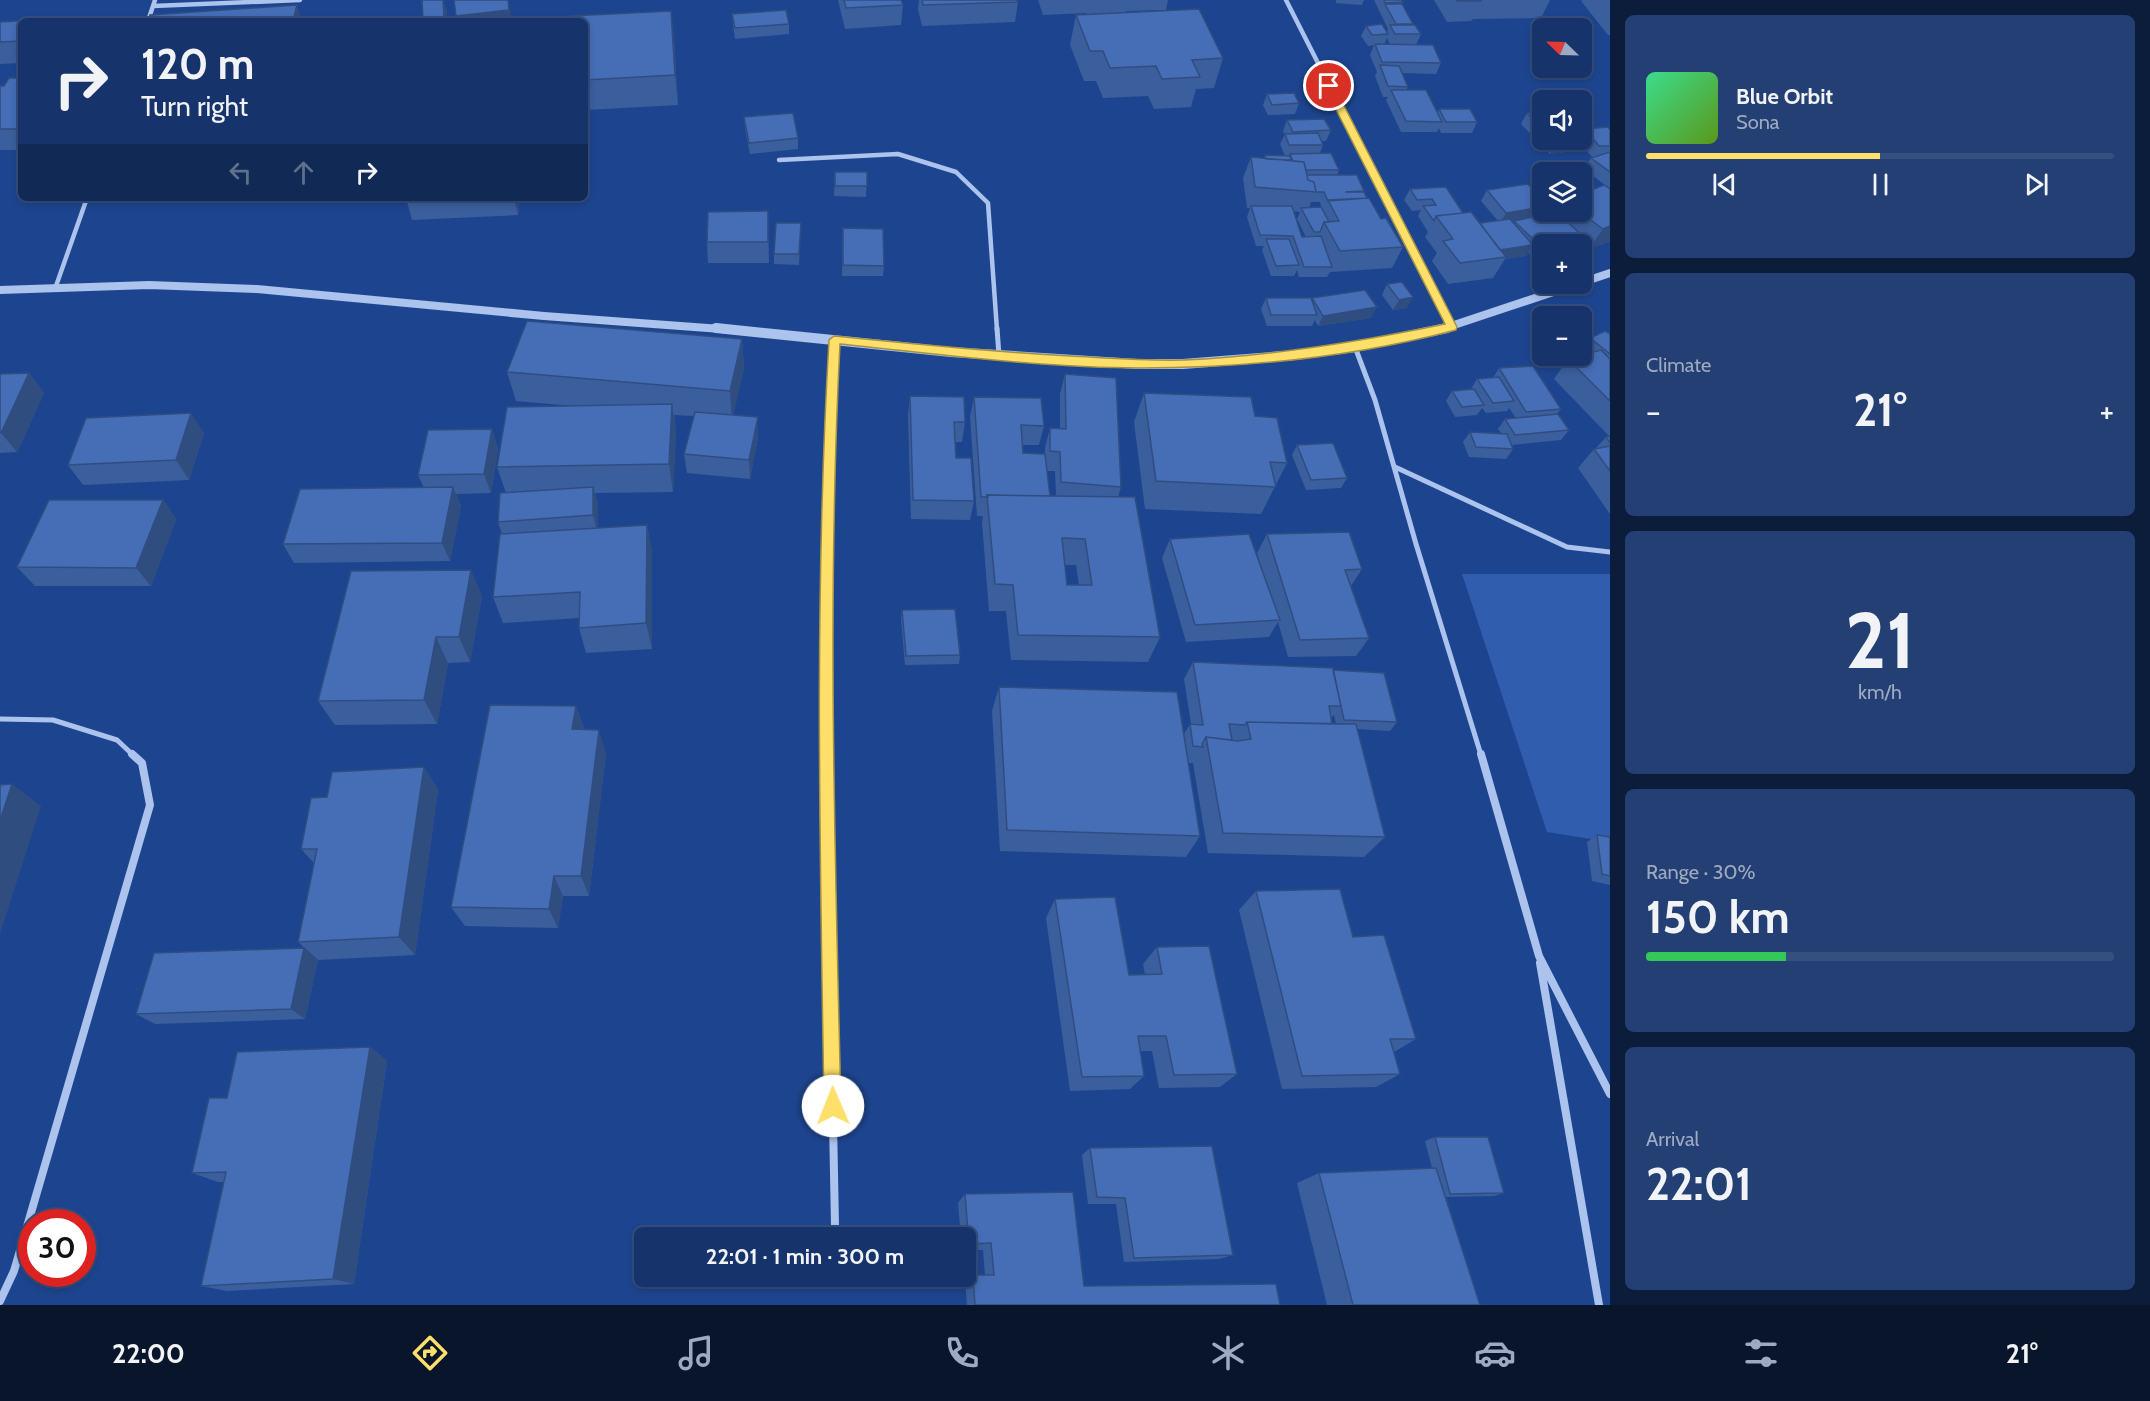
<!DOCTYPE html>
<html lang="en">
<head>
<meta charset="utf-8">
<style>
  body { margin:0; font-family:Cabin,sans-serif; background:#233f73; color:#f1f3f6; height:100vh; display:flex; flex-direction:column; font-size:22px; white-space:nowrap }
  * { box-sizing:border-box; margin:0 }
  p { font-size:20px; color:#9eaac1 }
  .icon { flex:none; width:33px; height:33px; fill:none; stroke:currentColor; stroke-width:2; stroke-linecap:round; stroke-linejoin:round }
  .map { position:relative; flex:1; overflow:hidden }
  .drawer { display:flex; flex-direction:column; gap:15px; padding:15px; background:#0c1d3b; width:540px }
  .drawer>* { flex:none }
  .banner { position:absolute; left:18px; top:18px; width:570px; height:183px; border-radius:9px; box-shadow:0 3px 9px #0003,0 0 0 2px #354f7e; background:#16346b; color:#f1f3f6; overflow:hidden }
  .needle { width:39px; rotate:293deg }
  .buttons { position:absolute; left:1532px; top:18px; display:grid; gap:12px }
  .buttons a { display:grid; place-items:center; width:60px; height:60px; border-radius:9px; background:#16346b; box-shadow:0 3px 9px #0003,0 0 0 2px #354f7e; font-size:30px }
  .speed { position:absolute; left:18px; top:1209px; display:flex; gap:12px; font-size:30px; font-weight:700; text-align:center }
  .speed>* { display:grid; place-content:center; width:78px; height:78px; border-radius:50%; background:#16346b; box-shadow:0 3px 9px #0003,0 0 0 2px #354f7e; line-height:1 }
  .speed .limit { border:9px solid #d22; background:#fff; color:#111 }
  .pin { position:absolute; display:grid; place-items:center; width:51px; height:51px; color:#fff; margin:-26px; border:3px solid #fff; border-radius:50%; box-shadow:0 2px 6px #0007 }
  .me { position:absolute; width:66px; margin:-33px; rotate:359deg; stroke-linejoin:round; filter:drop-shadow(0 0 4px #0008) }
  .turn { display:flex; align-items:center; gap:21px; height:126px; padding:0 24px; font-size:27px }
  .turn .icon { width:78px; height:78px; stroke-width:2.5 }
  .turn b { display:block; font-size:42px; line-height:51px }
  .lanes { display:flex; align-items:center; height:57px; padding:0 24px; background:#0003; justify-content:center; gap:30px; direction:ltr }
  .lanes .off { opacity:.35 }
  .big { font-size:45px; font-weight:700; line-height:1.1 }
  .drawer .widget { flex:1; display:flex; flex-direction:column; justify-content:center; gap:9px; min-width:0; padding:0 21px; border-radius:9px; background:#233f73 }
  .drawer .dial { align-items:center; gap:0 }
  .dial b { font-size:78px; line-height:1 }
  .song { display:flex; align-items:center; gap:18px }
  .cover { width:72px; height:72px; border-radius:9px; background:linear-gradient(135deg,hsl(150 70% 55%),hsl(90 70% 35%)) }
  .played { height:6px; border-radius:3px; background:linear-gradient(90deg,#fddf6a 50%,#354f7e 50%) }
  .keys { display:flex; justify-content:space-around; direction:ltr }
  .heat { display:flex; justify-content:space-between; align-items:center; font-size:33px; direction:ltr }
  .charge { height:9px; border-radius:4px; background:linear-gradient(90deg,#34c759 30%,#354f7e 0) }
  .trip { position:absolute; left:634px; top:1227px; width:342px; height:60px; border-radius:9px; background:#16346b; box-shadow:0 3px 9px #0003,0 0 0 2px #354f7e; font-weight:700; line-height:60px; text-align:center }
  .menu { display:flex; height:96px; justify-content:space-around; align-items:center; background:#09152b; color:#9eaac1 }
  .menu .icon { width:42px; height:42px }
  .menu .on { color:#fddf6a }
  .menu b { font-size:27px; color:#f1f3f6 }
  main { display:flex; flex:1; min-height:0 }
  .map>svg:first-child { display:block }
  .green { fill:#305dad }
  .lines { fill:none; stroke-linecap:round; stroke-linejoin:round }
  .minor-far2 { stroke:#abc3ed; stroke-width:4.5 }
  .minor-far1 { stroke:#abc3ed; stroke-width:5 }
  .minor { stroke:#abc3ed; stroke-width:8 }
  .tertiary-far1 { stroke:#abc3ed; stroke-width:8 }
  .tertiary { stroke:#abc3ed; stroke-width:10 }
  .wall { fill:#3b5f9d; fill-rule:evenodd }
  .shaded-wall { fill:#304d80 }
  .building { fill:#456eb7; stroke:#304d80; stroke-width:1.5; fill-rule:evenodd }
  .route { fill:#fddf6a; stroke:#a49145; stroke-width:1.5 }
</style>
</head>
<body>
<main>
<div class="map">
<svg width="1610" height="1305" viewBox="0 0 1610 1305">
  <rect width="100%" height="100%" fill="#1d458f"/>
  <path class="green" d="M1462,574h148v268l-63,-10z"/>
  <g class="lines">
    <path class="minor-far2" d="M1286,0l166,327
      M153,6l147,-6
      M148,21l7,-21
      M779,160l119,-6 58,18 32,31 9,127
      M56,286l31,-88"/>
    <path class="minor-far1" d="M997,328l2,28
      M1355,347l20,53 41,144 65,211
      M1395,467l172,80 43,5
      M0,719l53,1 64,20 16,15
      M826,755l2,-292 6,-123"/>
    <path class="minor" d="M826,754l9,472
      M1481,754l58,202 71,138
      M1540,963l59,342
      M0,1301l14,-30 136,-466 -8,-42 -10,-9"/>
    <path class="tertiary-far1" d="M0,290l149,-5 108,4 287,27 191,14
      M1439,330l171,-57"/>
    <path class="tertiary" d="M716,328l235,24 186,12h46l113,-9 59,-8 92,-19"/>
  </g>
  <path class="wall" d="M838,0h63l2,5 -2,20 -56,4z
    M919,0h98l1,2 -3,20 -93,4 -4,-17z
    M1038,0h130l-2,10 -40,1v2l97,45 -9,30 -18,1 -5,18 -37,2 -6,-13 -45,2 -7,-17h-12l-14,-36 6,-30h11l-1,-2 -43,2z
    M1336,0h28l-2,5 -26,-2z
    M1374,0h27l2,2 -1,2 11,20 -1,1 9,9 -5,11 25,18 -5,11 -34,-1 6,14 -2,3 32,22 1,-3 38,13 -5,11h-31l-2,-5 -2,4h-36l-15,-32 2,-3h-5l-8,-21 2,-4 -7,-17 4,-10 -6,1 -7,-10 5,-10 21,6 1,-3zM1387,38l3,7h-6z
    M1434,0h116l-9,18 -68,1 -2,2 -24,1z
    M1582,0h28v35h-2l-27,-34z
    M446,8l1,13h-24v-2z
    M671,11l3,29 4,65 -93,5v-89z
    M732,14l57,10v10l-54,5 -2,-14z
    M81,17l2,4h-62v42l-21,1v-42z
    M21,78v72h-21v-64h4z
    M1267,94l32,9 -4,11 -27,1 -5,-10z
    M1542,111v29h39l1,-6 3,-5 25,1v57l-1,1 -25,-19 7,-11 4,-1h-3l-9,-11 -2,4 -31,4 -29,-30 6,-11z
    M744,117l54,21v11l-48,5 -5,-26z
    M1287,120l44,10 -5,11h-4l1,4 -3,8 19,17 -2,5 27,16v1l3,6 14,21 22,28 -11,21 -62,4 -3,5h-28l-2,-7 -3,6h-23l-9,-26 2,-4h-8l-9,-29 3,-9h-3l-4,-30 8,-21 13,2 1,-4 24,1h-4l-5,-12 5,-10 -2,-3zM1311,202h9l2,8 -13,-2zM1293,211l7,1 -3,7 9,18h-4z
    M835,172h32l-1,25 -32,-1z
    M1581,172l4,19h-2l27,50 -21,8 -10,-7 -2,2 -44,13 -5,-5 -2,4 -21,3 -12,19 -45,6 -16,-23 5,-8 -12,-16 3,-5 -10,-16 3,-6 -9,1 -8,-11 6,-11 53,24 17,10 18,-2 -17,-20 6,-11 42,-4 2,-3 11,-3v32h3l-2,2 14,-2h24z
    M154,198h41l-40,3z
    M406,198h114l-2,17 -106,5z
    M768,211l1,52h-61l-1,-21z
    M801,223l-2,42 -25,-1v-10z
    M843,228l41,38 -1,10h-41z
    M1387,284l20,24 -14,2 -11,-15z
    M1266,298l45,1 1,-1 59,20 -53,8 -3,-6 -3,6h-45l-6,-17z
    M1610,334v180l-32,-46 16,-19 2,-1 10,-11 3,-1 -55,-57 14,-20 21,-5 -7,-5 8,-11z
    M742,339l2,29 -11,47 25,2v20l-8,42 -63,-6 -3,-19 10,-38 -20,-1 2,17 -3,60 -78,1 3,13v22l49,-3 5,27v97l-66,4 -7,-25v-10l-76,5 -10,-26 9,-63 -4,-12 8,-29 -9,-26 76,-61 -57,-5 -9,-29z
    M1499,368l62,41 -4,5 12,16 -8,10 -49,5 1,4 -7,10 -37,-2 -6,-15 7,-10 31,1 -3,-4 7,-10 11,-1 -7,-10 -2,3 -21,2 -4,-5 -5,7 -22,2 -9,-16 6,-10 19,-2 6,-10 16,-1z
    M29,373l15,20 -27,59 -17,1v-79z
    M1065,374l56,113 -3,10 42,140 -12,25 -137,-2 -5,-49h-17l-7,-88 1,-7h-6l-7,-99 4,-20 70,29 -5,19h-16v8l22,8v-13l5,-20 10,1v-35zM1047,471h8l1,25h-6zM1065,565h11l3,20h-12z
    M1144,393l111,23 32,47 -26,51 -116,-5 -11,-87z
    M910,396l55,26 -3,20h-7l1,16 18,43 -4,19 -59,-1 -3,-103z
    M492,429l6,20 -7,44 -35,1 5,12 -11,55 -156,2 -11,-19 141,-56 -6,-13z
    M204,433l-15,47 -106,5 -15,-20z
    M1297,445l50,33 -6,10 -35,2 -14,-35z
    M163,500l13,19 -25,67h-116l-18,-19z
    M1267,534l95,35 -11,17 18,52 -13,18 -68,1 -10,-35 -9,15 -83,5 -24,-84 8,-19 94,37 -7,-23z
    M482,596l-12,66 -22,1 -11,61 -102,1 -17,-24z
    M902,610l58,45 -1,9 -54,1 -4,-46z
    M1193,662l140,8 64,52 -7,9 -33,-2 28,108 -21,20 -156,-4 -15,-90h-5l12,73 -14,21 -186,-6 -8,-140 7,-24 185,47 6,-10h1l-7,-45zM1334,715l2,9h-4l-1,-6z
    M576,706l8,23 22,24 -17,143h-26l-5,32 -93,-2 -14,-19z
    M424,767l14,23 -23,165 -97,5 -20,-18 16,-79 -13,-14 26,-52z
    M1597,835l13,2v48l-18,-4 -5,-39z
    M1256,891l97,46 63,102 -22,13 6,22 -24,13 -94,2 -43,-179z
    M1055,899l74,76h16l-2,-11 14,-17 80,127 -17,13 -61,1 -7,-37h-12l4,25 -14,13 -60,2 -24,-173z
    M318,960l-13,59 -150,5 -19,-10z
    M370,1047l17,14 -33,223 -127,7 -26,-5 23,-104h-6l-26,-9 35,-75z
    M1435,1137l69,56 -10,3 -48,1 34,108h-153l-30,-122 22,-10 113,-5 -7,-27z
    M1090,1148l143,107 -14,4 -95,3 -8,-58h-28l-6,-49z
    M965,1194l119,92 196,19h-313l-2,-25 8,-5h12l-2,-25h-17v-12h-5l-3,-35z"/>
  <path class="shaded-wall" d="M443,0l3,8 1,13h-2l-1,-4z
    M509,4l3,16 -55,1 -1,-5z
    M297,5l5,16h-9z
    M671,11l3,29 4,65 -3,-30z
    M1587,139l-6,11 -31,4 6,-11z
    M1592,180l-7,11 -4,1v-9z
    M514,198h6l-2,17z
    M1542,207v5h3l-4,5 -41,6 6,-10z
    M1610,226v15l-21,8 14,-20z
    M1583,236l-6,8h-30z
    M1533,245l-7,11 -21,3 1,-2 -10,-6z
    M1540,246h2v9l-9,2z
    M1413,297l-6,11 -14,2 6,-10z
    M1377,307l-6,11 -53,8 5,-10z
    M742,339l2,29 -12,52 -2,-29z
    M29,373l15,20 -27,59 -16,-19z
    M672,404l4,28 -3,60 -4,-28z
    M191,413l13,20 -15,47 -13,-20z
    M758,417v20l-8,42 -1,-19z
    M492,429l6,20 -7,44 -7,-19z
    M453,487l8,19 -11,55 -8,-18z
    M593,487l5,19v28l-5,-19z
    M163,500l13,19 -25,67 -15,-18z
    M647,525l5,27v97l-6,-26z
    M471,570l11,26 -12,66 -11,-25z
    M436,637l12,26 -11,61 -13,-24z
    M576,706l8,24 -12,-1z
    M599,730l7,23 -17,143 -8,-20z
    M424,767l14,23 -23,165 -16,-18z
    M12,784l29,22 -41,128v-113z
    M554,876l9,20 -5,32 -9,-19z
    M304,948l14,12 -13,59 -14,-10z
    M370,1047l17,14 -33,223 -21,-5z"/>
  <path class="building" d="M422,0h21l1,17 -21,2z
    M454,0h54l1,10 -53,6z
    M844,0h57l2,5 -57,3z
    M922,0h95l1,2 -95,3z
    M1384,0h17l2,2 -18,1z
    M1456,0h25v1h-24z
    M1385,4h17l11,20h-17z
    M297,5l-4,16h-145l2,-6z
    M1199,9l24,49 -31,2 8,17 -38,2 -6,-13 -46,2 -7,-17h-13l-14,-36z
    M786,10l3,14 -54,4 -3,-14z
    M671,11l4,64 -90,5v-59h-16l1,-5z
    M81,17l-1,4h-59v20l-21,1v-20z
    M1382,24l6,10 -16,1 -6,-9z
    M1390,25h25l6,9h-26z
    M1375,44l58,1 8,18 -59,-1z
    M1380,65l19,1 9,21 -20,-1z
    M9,78h12v49l-1,2h-20v-43h4z
    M1391,90h35l16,32 -36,-1z
    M1294,93l5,10 -27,2 -5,-11z
    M1439,109h31l7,13h-31z
    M1542,111v18l-15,-16z
    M793,113l5,25 -49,5 -5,-26z
    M1324,119l7,11 -38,2 -6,-12z
    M1608,127l2,3v16h-11l-14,-17z
    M1318,133l5,12h-34l-4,-11z
    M1581,133l6,6 -31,4 -4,-3h29z
    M1610,152v20l-19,-14z
    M1331,153l8,17h-33l-2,-8 -11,-1 -3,-7z
    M1265,155l25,1 1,4 -25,-1z
    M1251,157l53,5 4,18 6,2 2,10 -61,-5z
    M1580,170l12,10 -11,3v-11h-10z
    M835,172h32v14h-32z
    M1307,175h50l7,16 -19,1h19l3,6 -39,3 -4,-9h-8l-2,-10 -6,-2z
    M1542,180v12l-11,-9z
    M1528,184l14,16v7l-36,6 -19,-23z
    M1604,185l6,4v37l-7,3 -23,-17h1v-18z
    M1446,187l17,26 -27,3 -2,5 -11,-15 13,-1 -4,-6 -15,1 -7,-11z
    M406,198h31l-32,2z
    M1369,198l12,21 5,-1 17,29 -63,4 -16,-29 15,-1 -11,-21z
    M1251,206h41l10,31 19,-1 11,31h-28l-11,-31 -33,-1z
    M1321,207l8,15h-5l-4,10h-6l-13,-24z
    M768,211v31h-61l1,-30z
    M1471,212l35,45 -46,6 -17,-22 10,-2 -17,-23z
    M1556,212l27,24 -36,8h-5v2h-2l-26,-25z
    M1510,219l23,26 -33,5 -20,-27z
    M776,223h25l-2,31h-25z
    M843,228l40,1 1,37 -41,-1z
    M1266,239h23l10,26 -23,1z
    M1402,282l11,15 -14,3 -12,-16z
    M1365,290l12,17 -54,9 -11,-18z
    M1266,298h45l6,17h-46z
    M527,321l215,18 -12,52 -223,-19z
    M1605,331l5,3v20l-20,-16z
    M1601,350l9,9v42l-42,-42z
    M1533,366l28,43 -35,3 -27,-44z
    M29,373l-28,60h-1v-59z
    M1065,374l51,4 5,109 -60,-5 -1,-30 -10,-1v-23l16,1z
    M1499,377l15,24 -21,2 -16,-24z
    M1474,389l10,16 -22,2 -10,-16z
    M1144,393l107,4 4,19 22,2 10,45 -17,-1 6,25 -120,-6z
    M910,396l54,1 1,25h-11l2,36h15l3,43 -61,-1z
    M974,397l67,1 3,28 -23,-1 2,28 22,1 5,42 -63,-1 1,2h-7z
    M672,404l-3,60 -172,3 10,-60z
    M695,412l63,5 -9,43 -65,-6z
    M191,413l-15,47 -108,5 18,-47z
    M1558,414l11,16 -54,5 -10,-16z
    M492,429l-8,45 -66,1 10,-45z
    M1470,432l37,2 6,15 -37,-2z
    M1610,436v7l-4,-6z
    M1333,443l14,35 -36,2 -14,-35z
    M1610,446v25l-16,-22z
    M453,487l-11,56 -159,1 17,-55z
    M593,487v28l-95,7 2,-29z
    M987,495l148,2 25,140 -142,-2 -5,-50 -18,-1zM1062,538l23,1 7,46h-25z
    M49,500h114l-27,68 -119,-1z
    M647,525l-1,98 -67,5 1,-36 -87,5 7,-63z
    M1349,532l13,37 -17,1 24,68 -69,2 -33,-106z
    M1249,534l31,86 -85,5 -25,-86z
    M471,570l-12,67h-23l-12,63 -106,1 33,-130z
    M955,609l5,46 -54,1 -4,-46z
    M1193,662l140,6 8,38h-12l3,18 -85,-2 -2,3 -16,-1 3,16 -26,-3 -4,7 1,3 -10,-1 -3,-22 13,1z
    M1333,670l51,3 13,49 -53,-2z
    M999,687l178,5 23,144 -193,-6z
    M490,705l86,1 -4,23 27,1 -18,146h-27l-5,33 -98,-2z
    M1247,722l109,2 29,113 -162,-4 -17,-96 32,4 13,-2z
    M424,767l-25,170 -101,5 19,-93h-16l10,-51 16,-1 5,-25z
    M12,784l-12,37v-36z
    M1597,835l13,2v39l-8,-2z
    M1340,889l13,48 31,-2 32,104h-26l10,35 -98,2 -46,-185z
    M1115,897l14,78 33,-1 -5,-27 52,-1 28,128 -63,1 -8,-39h-28l6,40 -62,1 -27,-178z
    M304,948l-13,61 -155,5 18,-61z
    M370,1047l-37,232 -132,7 25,-114 -34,1 17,-75h18l10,-46z
    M1435,1137h53l16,56 -54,1z
    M1212,1146l21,109 -99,3 -9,-60 -28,-1 -7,-49z
    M1436,1168l44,137h-127l-34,-132z
    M1073,1192l11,94 192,-2 4,21h-305l-2,-30h21l-3,-32 -22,1 -4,-50z"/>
  <path class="route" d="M1329,83l5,3 123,241 -1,3c-102,27 -212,38 -316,38 -100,0 -201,-14 -300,-24 -13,254 -5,508 1,762l-2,6 -6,3 -6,-3 -3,-6c-4,-255 -10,-511 5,-766l5,-4c79,8 157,16 236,20 38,2 76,5 114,4 88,-4 174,-18 261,-36l-121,-238z"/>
</svg>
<div class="buttons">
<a><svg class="needle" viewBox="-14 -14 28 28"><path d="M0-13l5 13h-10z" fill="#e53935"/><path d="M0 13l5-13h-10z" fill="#9eaac1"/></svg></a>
<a><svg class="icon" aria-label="sound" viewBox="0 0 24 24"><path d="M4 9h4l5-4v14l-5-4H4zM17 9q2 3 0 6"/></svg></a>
<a><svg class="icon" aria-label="layers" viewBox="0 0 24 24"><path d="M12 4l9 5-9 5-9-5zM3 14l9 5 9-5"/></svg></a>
<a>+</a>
<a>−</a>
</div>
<div class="speed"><div class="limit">30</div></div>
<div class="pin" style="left:1329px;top:86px;background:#d93025"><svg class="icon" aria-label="arrive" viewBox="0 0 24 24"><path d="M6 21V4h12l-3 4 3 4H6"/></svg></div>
<svg class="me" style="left:833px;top:1106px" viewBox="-20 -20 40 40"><circle r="19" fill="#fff"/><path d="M0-13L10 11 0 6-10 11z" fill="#fddf6a"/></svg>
<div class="trip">22:01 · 1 min · 300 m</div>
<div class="banner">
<div class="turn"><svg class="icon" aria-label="right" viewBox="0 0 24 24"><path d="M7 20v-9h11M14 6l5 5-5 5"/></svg><div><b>120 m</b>Turn right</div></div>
<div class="lanes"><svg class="icon off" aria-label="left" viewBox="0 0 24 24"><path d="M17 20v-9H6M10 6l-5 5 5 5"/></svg><svg class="icon off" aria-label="ahead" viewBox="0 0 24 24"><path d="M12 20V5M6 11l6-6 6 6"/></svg><svg class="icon" aria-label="right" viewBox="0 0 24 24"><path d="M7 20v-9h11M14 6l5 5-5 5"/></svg></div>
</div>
</div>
<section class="drawer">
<div class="widget">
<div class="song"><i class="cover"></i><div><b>Blue Orbit</b><p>Sona</p></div></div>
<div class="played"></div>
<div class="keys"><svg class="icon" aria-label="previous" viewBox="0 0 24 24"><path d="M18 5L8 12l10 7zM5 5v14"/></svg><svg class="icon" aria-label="pause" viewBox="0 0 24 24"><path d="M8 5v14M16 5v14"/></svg><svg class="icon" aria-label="next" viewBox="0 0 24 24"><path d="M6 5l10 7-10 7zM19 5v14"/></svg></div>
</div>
<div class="widget"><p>Climate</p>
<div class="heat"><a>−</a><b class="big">21°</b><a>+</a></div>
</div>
<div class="widget dial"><b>21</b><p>km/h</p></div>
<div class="widget"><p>Range · 30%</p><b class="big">150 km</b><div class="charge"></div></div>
<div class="widget"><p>Arrival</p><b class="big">22:01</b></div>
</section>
</main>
<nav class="menu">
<b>22:00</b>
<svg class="icon on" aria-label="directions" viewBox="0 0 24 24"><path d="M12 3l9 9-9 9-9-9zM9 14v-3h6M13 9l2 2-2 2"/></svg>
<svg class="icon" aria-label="music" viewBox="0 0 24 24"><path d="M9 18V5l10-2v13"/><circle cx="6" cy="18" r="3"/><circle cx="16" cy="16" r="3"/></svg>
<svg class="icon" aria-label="phone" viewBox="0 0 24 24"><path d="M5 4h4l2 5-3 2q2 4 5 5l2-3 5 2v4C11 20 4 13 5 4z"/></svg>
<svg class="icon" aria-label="climate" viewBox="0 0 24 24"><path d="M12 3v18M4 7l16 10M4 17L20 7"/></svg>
<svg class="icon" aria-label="car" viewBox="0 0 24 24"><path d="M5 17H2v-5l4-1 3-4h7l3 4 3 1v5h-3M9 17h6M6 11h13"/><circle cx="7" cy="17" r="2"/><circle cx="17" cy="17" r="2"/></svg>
<svg class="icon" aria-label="filters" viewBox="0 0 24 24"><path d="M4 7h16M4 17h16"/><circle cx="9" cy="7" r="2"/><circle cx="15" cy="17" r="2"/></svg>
<b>21°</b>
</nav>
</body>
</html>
